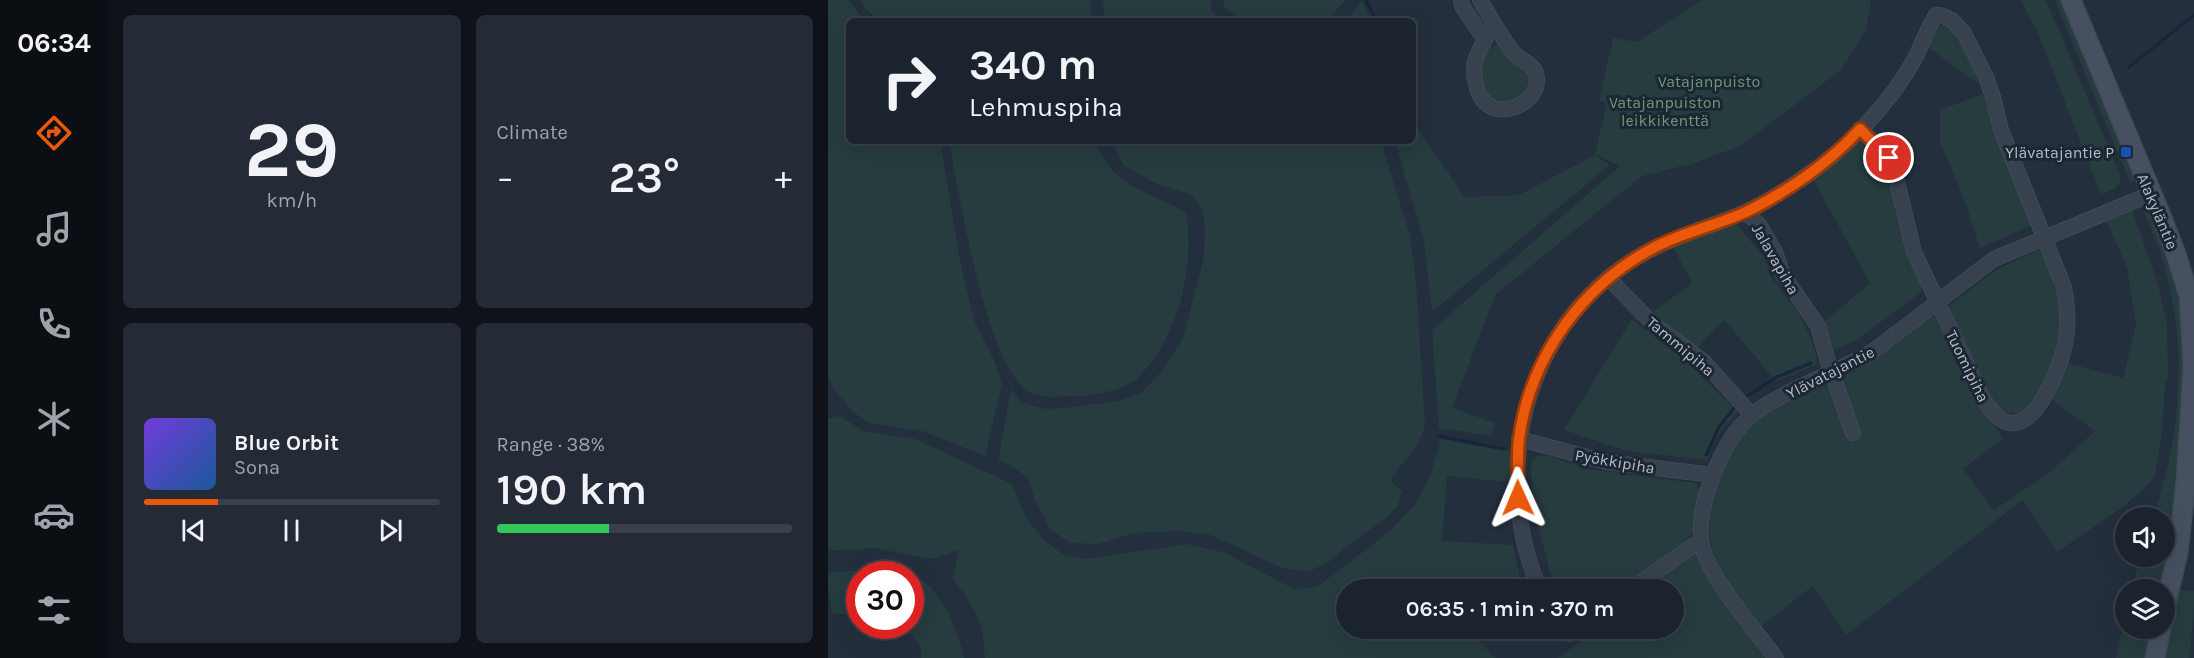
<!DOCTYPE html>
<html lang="en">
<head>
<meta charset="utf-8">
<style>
  body { margin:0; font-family:Karla,sans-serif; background:#242b36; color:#f1f3f6; height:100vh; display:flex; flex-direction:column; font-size:22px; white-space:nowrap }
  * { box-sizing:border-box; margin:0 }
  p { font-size:20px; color:#a0a4aa }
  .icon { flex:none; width:33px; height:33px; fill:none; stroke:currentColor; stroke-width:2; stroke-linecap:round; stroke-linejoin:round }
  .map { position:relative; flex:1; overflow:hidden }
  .sheet { display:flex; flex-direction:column; gap:15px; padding:15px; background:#0f1319; width:720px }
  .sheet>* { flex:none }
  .banner { position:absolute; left:18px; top:18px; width:570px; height:126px; border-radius:9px; box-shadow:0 6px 24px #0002,0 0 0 2px #39404a; background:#1b232e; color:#f1f3f6; overflow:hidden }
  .fabs { position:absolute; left:1287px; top:507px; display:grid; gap:12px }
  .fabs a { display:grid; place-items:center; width:60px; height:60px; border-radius:50%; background:#1b232e; box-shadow:0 6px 24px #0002,0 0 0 2px #39404a; font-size:30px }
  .speed { position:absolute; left:18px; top:561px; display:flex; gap:12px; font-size:30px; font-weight:700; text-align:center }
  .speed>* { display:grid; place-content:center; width:78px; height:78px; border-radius:50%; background:#1b232e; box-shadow:0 6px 24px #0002,0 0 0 2px #39404a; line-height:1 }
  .speed .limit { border:9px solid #d22; background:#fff; color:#111 }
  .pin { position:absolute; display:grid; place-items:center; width:51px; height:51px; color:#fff; margin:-26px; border:3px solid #fff; border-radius:50%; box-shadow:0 2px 6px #0007 }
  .me { position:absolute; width:66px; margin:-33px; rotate:359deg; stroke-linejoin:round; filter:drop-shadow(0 0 4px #0008) }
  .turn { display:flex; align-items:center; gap:21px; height:126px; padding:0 24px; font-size:27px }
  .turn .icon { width:78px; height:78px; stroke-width:2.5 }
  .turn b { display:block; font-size:42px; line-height:51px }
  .big { font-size:45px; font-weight:600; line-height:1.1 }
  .sheet .card { flex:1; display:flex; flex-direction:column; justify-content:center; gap:9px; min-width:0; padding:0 21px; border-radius:9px; background:#242b36 }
  .sheet .dial { align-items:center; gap:0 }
  .dial b { font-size:78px; line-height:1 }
  .song { display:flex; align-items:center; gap:18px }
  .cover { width:72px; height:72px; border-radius:9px; background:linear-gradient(135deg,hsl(260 70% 55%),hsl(210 70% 35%)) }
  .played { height:6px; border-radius:3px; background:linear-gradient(90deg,#ea580c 25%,#39404a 25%) }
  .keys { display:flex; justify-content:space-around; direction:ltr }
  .heat { display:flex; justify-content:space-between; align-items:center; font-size:33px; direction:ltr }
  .charge { height:9px; border-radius:4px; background:linear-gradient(90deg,#34c759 38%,#39404a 0) }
  .sheet .tiles { flex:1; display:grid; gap:15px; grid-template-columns:repeat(2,1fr) }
  .trip { position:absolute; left:508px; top:579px; width:348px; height:60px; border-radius:30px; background:#1b232e; box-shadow:0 6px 24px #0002,0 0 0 2px #39404a; font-weight:600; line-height:60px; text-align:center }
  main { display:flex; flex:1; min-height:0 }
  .menu { display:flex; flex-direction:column; width:108px; justify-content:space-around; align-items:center; background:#0b0e12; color:#a0a4aa }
  .menu .icon { width:42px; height:42px }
  .menu .active { color:#ea580c }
  .menu b { font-size:27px; color:#f1f3f6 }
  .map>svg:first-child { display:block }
  .green { fill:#263c3f }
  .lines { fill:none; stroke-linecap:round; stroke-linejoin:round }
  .stream { stroke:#17263c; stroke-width:3 }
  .street-casing { stroke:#414a57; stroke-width:16 }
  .secondary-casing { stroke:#414a57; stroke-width:21 }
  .street { stroke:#38414e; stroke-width:14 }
  .secondary { stroke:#465061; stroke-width:18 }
  .route-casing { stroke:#983908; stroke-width:15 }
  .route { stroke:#ea580c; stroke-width:10 }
  .transit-dot { fill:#1a4fb4; stroke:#1d2633; stroke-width:2 }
  .labels { text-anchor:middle; stroke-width:6; stroke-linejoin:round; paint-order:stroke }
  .park-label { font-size:16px; fill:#6b9a76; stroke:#1d2633 }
  .poi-label { font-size:16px; fill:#b4bcc9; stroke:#1d2633; text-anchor:end }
  .street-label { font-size:16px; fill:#b4bcc9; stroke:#1d2633 }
</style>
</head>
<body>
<main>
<nav class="menu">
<b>06:34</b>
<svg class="icon active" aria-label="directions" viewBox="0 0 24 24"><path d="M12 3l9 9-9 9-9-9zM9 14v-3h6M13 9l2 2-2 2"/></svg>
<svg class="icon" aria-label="music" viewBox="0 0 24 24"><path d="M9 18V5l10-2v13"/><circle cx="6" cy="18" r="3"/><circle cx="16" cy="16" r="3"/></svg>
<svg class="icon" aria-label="phone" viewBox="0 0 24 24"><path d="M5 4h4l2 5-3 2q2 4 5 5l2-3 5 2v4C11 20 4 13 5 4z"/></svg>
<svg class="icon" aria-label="climate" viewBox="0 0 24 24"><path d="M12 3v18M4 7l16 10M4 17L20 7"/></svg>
<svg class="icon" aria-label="car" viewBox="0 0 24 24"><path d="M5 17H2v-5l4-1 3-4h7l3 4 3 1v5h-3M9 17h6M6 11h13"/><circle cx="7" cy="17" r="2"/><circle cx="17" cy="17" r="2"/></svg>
<svg class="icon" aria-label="filters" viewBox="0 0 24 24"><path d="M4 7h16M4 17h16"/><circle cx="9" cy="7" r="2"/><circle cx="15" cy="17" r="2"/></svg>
</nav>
<section class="sheet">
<div class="tiles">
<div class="card dial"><b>29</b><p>km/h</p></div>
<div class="card"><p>Climate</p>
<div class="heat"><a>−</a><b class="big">23°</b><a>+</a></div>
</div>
<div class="card">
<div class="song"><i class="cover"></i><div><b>Blue Orbit</b><p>Sona</p></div></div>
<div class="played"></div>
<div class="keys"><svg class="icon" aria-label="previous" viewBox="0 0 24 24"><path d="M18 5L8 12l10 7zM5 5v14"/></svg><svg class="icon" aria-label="pause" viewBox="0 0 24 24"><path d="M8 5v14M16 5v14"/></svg><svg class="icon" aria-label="next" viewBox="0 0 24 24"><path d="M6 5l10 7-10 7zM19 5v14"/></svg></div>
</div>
<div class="card"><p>Range · 38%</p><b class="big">190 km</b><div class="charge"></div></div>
</div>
</section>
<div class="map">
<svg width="1366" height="658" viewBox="0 0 1366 658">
  <rect width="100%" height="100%" fill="#242f3e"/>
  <path class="green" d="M0,0h20l18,21h-17v120h91l20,120 14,59 21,42 7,22 -17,72 -63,-25 -52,-8 -17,-11 -21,-26 -4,-12z
    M33,0h229l2,21h-213l-13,-12z
    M275,0h108v11l10,10h-116z
    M396,0h121l-14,16 -1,5h-76l-15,-4 -15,-10z
    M534,0l9,21h-24l1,-2z
    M874,0h169l-5,30 -24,39 -102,77 -46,17 -52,13 -147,119 -43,113 43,15 -4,13 -52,-8 -7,-98 188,-164 -25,-12 12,-52 -8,-1 14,-63 24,4z
    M1193,0h25l74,175v8l-6,6 -13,5 -64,-163z
    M1227,0h8l73,176 -5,9z
    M1116,25c17,4 30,44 36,60l-52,-38 11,-21z
    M670,43c7,6 34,27 34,36 0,6 -6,14 -8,19l-23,9 -15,-9 -8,-32 7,-14z
    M1155,94l27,74 23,57 -53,23 -15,-47 -25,-59v-32z
    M585,122l52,75 54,-2 76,-40 15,10 -178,147 -8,-71 -29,-100h18z
    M121,141h147c14,45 53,51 90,71 9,50 -6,116 -38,154 -4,5 -8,11 -12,14 -17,11 -42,16 -61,16 -15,0 -37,4 -49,-6 -42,-34 -66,-193 -77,-249z
    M284,141h269l29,95 6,45 9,145 -8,19 -27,35 12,11 -4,14 -14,15 -32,22 -22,19 -22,11 -26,-4 -71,-33 -32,-4 -46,2 -35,11 -28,-1 -20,-14 -16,-31 -5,-19 -18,-14 -13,-4 13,-72 11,14 24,6 27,-2 45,-6 23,-8 21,-22 21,-33 21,-81 1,-32 -3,-17 -12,-14 -31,-9 -36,-20z
    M1033,143l24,25 3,6 18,78 16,36 -1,4 -66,49 -23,10 -9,-28 47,-40 -57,-104 41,-35z
    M1315,209l10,5c13,35 26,69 31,106 5,31 0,65 -2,96 -4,60 -7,114 -21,173l-30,1 9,-33 24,-1v-38l-11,-1c28,-79 35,-170 11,-252 -5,-19 -14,-38 -21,-56z
    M1304,210l26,74 9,40 1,52 -3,9 -3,48 -7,43 -3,5 -28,25 -67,46 -34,-52 -177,135 -33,-49 -52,40c-16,-21 -36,-44 -46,-69 -16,-38 7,-108 37,-135 20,-18 49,-28 74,-38l4,3 11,-3 6,-9 33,-19 50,-39h5l38,76 30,45 -40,31 31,41 55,-37 46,-42 -43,-31 16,-37 55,15 13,-53 -9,-57 -21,-48z
    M905,223l4,2 27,32 8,22 26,33 14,29 5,19 -1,5 -40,16 -52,-61 -27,28 -45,-35 40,-30 -20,-38z
    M1210,250l5,3c6,16 13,31 16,48 7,38 -9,84 -36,111 -9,3 -20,1 -27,-6 -17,-19 -35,-70 -47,-94v-6l47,-36z
    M804,319l57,45 49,48c-15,14 -25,28 -31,48l-80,-9 -63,-21z
    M12,416l23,15 52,8 97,45 15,35 16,20 19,15 24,5 101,-15 36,8 71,37 23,-2 72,-55 25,-26 16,-29 11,-38 69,13 -2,30 -61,-6 -5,65 71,4 9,44 -175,1v38l126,1 -2,1 24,28h-510c-2,-41 -10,-48 -32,-80l6,-28 -27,9 -57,-11 -47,3v-133z
    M710,456h10l39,13 108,14 5,5 -6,41 -10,15 -63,45h-63l-6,-10 -19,-72 -2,-46z
    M865,554l9,2 29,56 36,46h-209l39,-29 77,-1v-38l-27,-1z
    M44,569l23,1 15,4h-50l-1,40h-26l-5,-21v-20z
    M82,575c29,6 49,57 54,83h-43v-10l-16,-22h5z
    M1351,590l15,1v23l-5,44h-25l3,-20z
    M1297,616l1,12 25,1 -4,29h-31z"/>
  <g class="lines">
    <path class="stream" d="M538,0l10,21
      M1301,67l65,-52
      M585,112l5,13
      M919,396l30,-19 34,-14
      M611,436l65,13
      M878,455l13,-28 15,-19"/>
    <g class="street-casing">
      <path id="street" d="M633,0l1,6 23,34c-11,19 -14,26 -8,48 12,43 72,13 58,-17 -4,-9 -14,-10 -20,-17 -14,-16 -24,-36 -35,-54
        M918,212l14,14 15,26 8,23 35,51 10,36 25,71
        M780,278l45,46 51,38 48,53
        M691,439l87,23 107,13
        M712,590c-51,-118 -16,-263 96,-332 34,-21 72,-30 109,-46 20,-8 40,-22 58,-34 42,-28 87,-74 111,-118 8,-14 13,-32 22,-45h4l12,5 12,13 22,44 7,20 8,33 63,157c3,17 5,34 2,52 -3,22 -27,88 -56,84 -13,-2 -20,-15 -27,-24l-69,-147 -21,-87 -4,-7 -29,-29
        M802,590l71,-50
        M736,628l5,6 8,-6
        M948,658c-20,-27 -73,-87 -75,-119 -2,-23 6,-50 15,-71 11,-27 25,-48 50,-63 35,-22 75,-34 110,-56l118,-90 157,-65"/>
    </g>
    <g class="secondary-casing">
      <path id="secondary" d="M1243,0l89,213 16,41 13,42 4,70 -7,116 -8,71 -14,59
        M1327,658l6,-30"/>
    </g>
    <use href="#street" class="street"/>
    <use href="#secondary" class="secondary"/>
  </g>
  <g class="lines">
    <g class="route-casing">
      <path id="route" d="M690,498c0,-20 -1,-40 1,-59 11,-83 64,-155 138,-193 28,-14 60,-21 89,-34 41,-20 83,-49 114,-83l29,29"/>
    </g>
    <use href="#route" class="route"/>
  </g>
  <rect class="transit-dot" x="1292" y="146" width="12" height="12" rx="3"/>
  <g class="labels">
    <g class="park-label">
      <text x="881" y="87">Vatajanpuisto</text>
      <text x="837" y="108">Vatajanpuiston<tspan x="837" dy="18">leikkikenttä</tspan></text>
    </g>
    <g class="poi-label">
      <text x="1286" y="158">Ylävatajantie P</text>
    </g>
    <g class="street-label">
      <text transform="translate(1330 211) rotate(67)" y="6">Alakyläntie</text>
      <text transform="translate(948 259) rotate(60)" y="6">Jalavapiha</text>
      <text transform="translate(853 346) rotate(40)" y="6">Tammipiha</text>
      <text transform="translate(1140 366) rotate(64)" y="6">Tuomipiha</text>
      <text transform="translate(1002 372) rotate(-27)" y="6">Ylävatajantie</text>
      <text transform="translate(787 461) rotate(10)" y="6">Pyökkipiha</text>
    </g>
  </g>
</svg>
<div class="fabs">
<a><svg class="icon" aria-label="sound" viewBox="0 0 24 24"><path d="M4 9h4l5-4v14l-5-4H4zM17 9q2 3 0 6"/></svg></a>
<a><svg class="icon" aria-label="layers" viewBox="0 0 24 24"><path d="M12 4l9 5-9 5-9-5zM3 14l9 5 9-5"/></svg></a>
</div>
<div class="speed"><div class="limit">30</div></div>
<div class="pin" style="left:1061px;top:158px;background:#d93025"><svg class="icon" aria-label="arrive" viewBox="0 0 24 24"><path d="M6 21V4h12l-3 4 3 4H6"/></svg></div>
<svg class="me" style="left:690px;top:498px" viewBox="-20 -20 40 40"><path d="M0-17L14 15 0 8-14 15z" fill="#ea580c" stroke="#fff" stroke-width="4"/></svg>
<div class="trip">06:35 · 1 min · 370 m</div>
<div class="banner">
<div class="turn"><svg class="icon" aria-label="right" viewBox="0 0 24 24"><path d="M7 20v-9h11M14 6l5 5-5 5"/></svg><div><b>340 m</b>Lehmuspiha</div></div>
</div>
</div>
</main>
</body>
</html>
